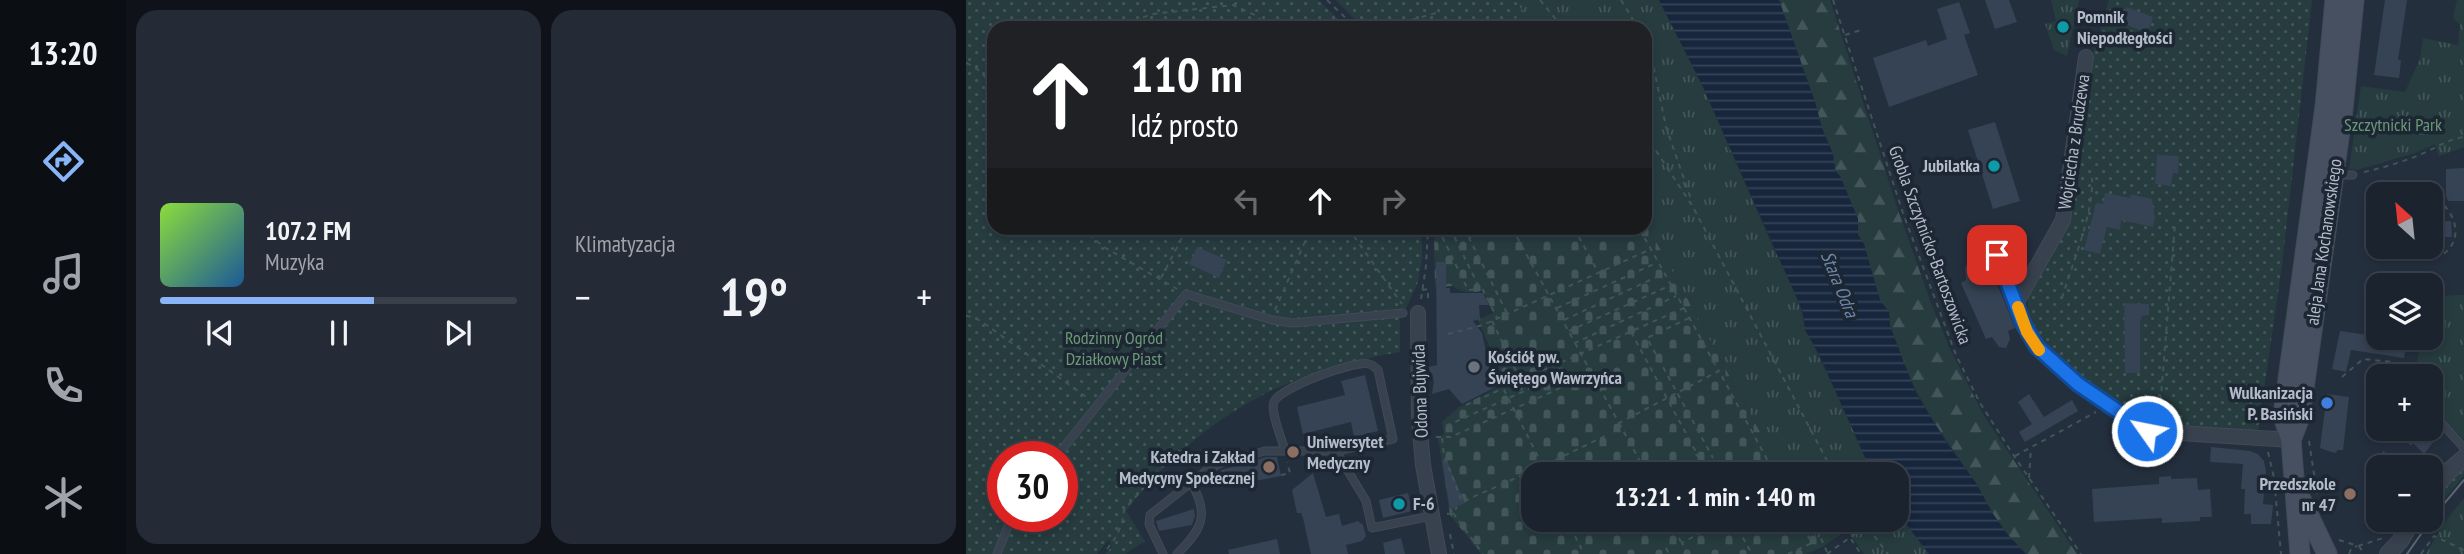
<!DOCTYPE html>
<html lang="pl">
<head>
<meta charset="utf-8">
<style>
  body { margin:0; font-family:"PT Sans Narrow",sans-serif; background:#242b36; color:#f1f3f6; height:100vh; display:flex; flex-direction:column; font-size:26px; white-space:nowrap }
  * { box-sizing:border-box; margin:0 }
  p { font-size:23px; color:#a0a4aa }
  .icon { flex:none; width:38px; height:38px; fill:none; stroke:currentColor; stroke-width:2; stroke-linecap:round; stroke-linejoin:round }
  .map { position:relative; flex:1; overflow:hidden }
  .panel { display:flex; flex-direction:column; gap:10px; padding:10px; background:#0f1319; width:840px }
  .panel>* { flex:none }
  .guide { position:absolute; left:21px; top:21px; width:665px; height:214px; border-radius:21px; box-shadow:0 4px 10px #0003,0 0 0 2px #39404a; background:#202124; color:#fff; overflow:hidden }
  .needle { width:46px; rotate:333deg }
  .controls { position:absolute; left:1400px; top:182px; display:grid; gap:14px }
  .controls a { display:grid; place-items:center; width:77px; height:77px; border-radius:14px; background:#1b232e; box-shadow:0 4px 10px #0003,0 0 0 2px #39404a; font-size:35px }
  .speed { position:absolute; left:21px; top:441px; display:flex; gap:14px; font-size:35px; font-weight:700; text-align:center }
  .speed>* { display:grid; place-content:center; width:91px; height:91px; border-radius:50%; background:#1b232e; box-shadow:0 4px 10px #0003,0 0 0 2px #39404a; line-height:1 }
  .speed .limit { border:10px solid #d22; background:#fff; color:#111 }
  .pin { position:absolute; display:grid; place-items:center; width:60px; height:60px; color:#fff; margin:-30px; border-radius:14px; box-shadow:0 4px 10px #0006 }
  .me { position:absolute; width:77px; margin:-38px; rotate:303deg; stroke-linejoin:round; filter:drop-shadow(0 0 5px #0008) }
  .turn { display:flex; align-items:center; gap:24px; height:147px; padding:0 28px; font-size:32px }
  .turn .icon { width:91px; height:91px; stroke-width:2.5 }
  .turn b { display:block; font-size:49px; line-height:60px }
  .lanes { display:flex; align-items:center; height:66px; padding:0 28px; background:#0003; justify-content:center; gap:35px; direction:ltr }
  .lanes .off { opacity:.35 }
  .big { font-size:52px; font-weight:700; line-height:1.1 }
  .panel .card { flex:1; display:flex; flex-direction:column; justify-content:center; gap:10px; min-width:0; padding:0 24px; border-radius:21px; background:#242b36 }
  .song { display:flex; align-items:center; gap:21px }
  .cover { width:84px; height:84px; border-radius:10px; background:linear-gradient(135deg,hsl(90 70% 55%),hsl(210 70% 35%)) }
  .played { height:7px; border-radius:4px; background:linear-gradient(90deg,#8ab4f8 60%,#39404a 60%) }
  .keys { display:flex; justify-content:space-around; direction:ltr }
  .heat { display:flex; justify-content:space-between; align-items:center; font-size:38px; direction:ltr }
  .panel .tiles { flex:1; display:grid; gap:10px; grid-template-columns:repeat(2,1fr) }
  .trip { position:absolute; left:555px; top:462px; width:388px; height:70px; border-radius:21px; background:#1b232e; box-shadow:0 4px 10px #0003,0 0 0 2px #39404a; font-weight:700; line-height:70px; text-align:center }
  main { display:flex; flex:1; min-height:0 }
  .menu { display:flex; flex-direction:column; width:126px; justify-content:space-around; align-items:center; background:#0b0e12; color:#a0a4aa }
  .menu .icon { width:49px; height:49px }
  .menu .selected { color:#8ab4f8 }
  .menu b { font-size:32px; color:#f1f3f6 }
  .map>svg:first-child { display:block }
  .grass { fill:url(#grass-dots); fill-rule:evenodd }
  .forest { fill:url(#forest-firs) }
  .cemetery { fill:url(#cemetery-stones) }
  .park { fill:url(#park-tufts) }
  .water { fill:url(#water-rules) }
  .building { fill:#364354 }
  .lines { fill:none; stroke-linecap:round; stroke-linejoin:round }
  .service-casing { stroke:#414a57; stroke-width:9 }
  .minor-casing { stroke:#414a57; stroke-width:16 }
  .tertiary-casing { stroke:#414a57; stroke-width:18 }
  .secondary-casing { stroke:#414a57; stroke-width:21 }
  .path { stroke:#3f5557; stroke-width:2; stroke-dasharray:5 5; stroke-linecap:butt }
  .service { stroke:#38414e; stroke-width:7 }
  .minor { stroke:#38414e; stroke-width:14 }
  .tertiary { stroke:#38414e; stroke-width:16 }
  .secondary { stroke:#465061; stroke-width:19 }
  .tram { stroke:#5a6575; stroke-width:2 }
  .route-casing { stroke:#114b97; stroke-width:18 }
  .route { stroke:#1a73e8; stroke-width:12 }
  .slow { stroke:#f59e0b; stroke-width:12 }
  .culture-dot { fill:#0f9aa8; stroke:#1d2633; stroke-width:2.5 }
  .worship-dot { fill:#6b7280; stroke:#1d2633; stroke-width:2.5 }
  .shop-dot { fill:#3f7fe0; stroke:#1d2633; stroke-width:2.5 }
  .education-dot { fill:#8d6e63; stroke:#1d2633; stroke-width:2.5 }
  .labels { text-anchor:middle; stroke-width:7; stroke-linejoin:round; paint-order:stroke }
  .poi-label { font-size:18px; font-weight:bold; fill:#b4bcc9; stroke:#1d2633; text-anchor:start }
  .park-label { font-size:18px; fill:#6b9a76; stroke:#1d2633 }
  .street-label { font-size:18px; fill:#b4bcc9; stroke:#1d2633 }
  .water-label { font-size:19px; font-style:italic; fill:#6d86a8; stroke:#1d2633 }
</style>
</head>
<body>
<main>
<nav class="menu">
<b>13:20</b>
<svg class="icon selected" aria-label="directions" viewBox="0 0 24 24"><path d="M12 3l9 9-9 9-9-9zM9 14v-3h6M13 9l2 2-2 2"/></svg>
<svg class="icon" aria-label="music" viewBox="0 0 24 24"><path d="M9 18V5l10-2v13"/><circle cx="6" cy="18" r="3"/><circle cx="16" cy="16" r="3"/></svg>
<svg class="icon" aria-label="phone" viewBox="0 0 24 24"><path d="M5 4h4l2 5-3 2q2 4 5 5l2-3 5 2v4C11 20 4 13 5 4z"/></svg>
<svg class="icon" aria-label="climate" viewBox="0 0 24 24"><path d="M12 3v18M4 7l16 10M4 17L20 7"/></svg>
</nav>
<section class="panel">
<div class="tiles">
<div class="card">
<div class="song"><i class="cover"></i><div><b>107.2 FM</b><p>Muzyka</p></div></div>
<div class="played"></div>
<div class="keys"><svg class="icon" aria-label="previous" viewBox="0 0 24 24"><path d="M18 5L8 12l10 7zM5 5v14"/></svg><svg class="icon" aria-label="pause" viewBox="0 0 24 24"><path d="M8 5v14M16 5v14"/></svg><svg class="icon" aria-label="next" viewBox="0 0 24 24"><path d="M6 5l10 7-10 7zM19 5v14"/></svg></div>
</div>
<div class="card"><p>Klimatyzacja</p>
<div class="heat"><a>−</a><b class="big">19°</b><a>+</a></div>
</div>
</div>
</section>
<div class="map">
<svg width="1498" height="554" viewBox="0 0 1498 554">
  <defs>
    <pattern id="grass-dots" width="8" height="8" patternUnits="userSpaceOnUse" patternTransform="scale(1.75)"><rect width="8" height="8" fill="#263c3f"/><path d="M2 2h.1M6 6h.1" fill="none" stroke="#435659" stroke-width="1.8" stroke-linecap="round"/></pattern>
    <pattern id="forest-firs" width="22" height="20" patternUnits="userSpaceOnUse" patternTransform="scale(1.75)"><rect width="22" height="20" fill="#263c3f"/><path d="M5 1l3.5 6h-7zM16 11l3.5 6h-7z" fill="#435659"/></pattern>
    <pattern id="cemetery-stones" width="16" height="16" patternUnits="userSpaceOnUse" patternTransform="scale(1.75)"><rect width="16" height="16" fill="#263c3f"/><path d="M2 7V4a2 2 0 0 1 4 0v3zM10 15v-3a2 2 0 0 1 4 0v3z" fill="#435659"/></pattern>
    <pattern id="park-tufts" width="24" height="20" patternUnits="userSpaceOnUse" patternTransform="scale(1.75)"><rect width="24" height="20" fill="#263c3f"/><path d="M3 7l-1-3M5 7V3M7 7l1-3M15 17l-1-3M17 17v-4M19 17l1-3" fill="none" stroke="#435659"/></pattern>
    <pattern id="water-rules" width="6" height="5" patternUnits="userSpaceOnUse" patternTransform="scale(1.75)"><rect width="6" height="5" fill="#17263c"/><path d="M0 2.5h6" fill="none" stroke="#364457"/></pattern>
  </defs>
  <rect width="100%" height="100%" fill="#242f3e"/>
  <path class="grass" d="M0,0h352l30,28h-354v200h428v31l-4,23 -11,24 -7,11v35c-117,20 -199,64 -274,159l19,30 -20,13h-20l7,-7 -3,-8 -12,15h-131zM37,457h59v59h-59z
    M370,0h179l11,14 -22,10 -2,-2 -23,6h-116z
    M1143,0h203l-30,265 -24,166 -107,-8 -54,-34 -33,-26 -28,-29 -8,-18v-21l37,-65 27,-174z
    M1498,467v8l-33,41v-12l9,-14z"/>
  <path class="forest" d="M813,0h51l68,210 34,96 18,43 34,67 93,138h-51l-18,-19 -15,-21 -17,-31 -43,-62 -24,-44 -19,-51 -1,-14 -7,-7 -10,-28 -8,-33 -6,-9v-16l-18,-43 -5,-5 -2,-17 -11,-26 -7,-26z"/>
  <path class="cemetery" d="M679,221l138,253h-250v46h274l15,27 -16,7h-325l-31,-39 -12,-78 6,-3 -2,-12 17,-15 47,-23 -28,-64 15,-7 -10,-22c-10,1 -21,3 -30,-5l-18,1 -1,-59h211z"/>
  <path class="park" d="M549,0h144l44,87 72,165c13,23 25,49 30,75l69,147h-91l-138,-253v-193h-138l-3,-4 21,-10z
    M1085,0h28l-12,56 -13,-6 -9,-26 11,-3z
    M1491,0h7v147l-25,9 -4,-12 -20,9 -58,17 -8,-1 12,-83 44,6 15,-33 3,-21 35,7 2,-20 -7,-7z
    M1498,295v143l-1,1 -32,-35v-28h-17l8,-38h9v-37l3,-5z
    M1498,498v56h-38l18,-31z
    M931,512l32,42h-65l-17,-24 -25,17 -15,-27h90z"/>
  <path class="water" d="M693,0h120l36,102 7,26 11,26 2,17 5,5 18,43v16l6,9 16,56 9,12 1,14 26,67 32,52 28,38 17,31 15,21 18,19h-97l-32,-42v-38h-23l-4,-5 -50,-113 -15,-26 -2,-18 -100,-225z"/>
  <path class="building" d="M1019,0h24l8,22 -22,7z
    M1419,0h22l-9,60h3l-2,18 -25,-3z
    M993,2l11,31 -6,2 14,40 -89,32 -16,-49 53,-18 2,6 19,-7 -10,-30z
    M1161,7l26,10 -5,16 -27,-10z
    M1029,122l25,79 -27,8 -25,-79z
    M1191,155l22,1 -1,17h-5l-2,13 -16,-2z
    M1498,168v33h-16l-2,-5v-27z
    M1139,193l25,5 1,-4 21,5 3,19 -2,9 -32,-7 -1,10 -13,-3 -7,27 -16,-4 12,-47 7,1z
    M1485,221l1,16h-21v-15z
    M231,247l30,13 -8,18 -30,-14z
    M470,262h10v26h4v5h33l6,12h-10l1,14 -7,2 9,12 8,38 7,3 3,11 -38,19 -13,-15 -17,5 2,-13 -6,-14 9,-2z
    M1002,262l10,4 4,9 9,-5 3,6 21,52 -7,3 2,8 -4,9 -7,-1 -7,-10 -6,2 -25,-56 5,-3 -1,-12z
    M1158,303l25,1v11l-7,1 -2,5v52h-15z
    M1374,331l28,4v3h39l-3,20 -53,-8 -5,22 -14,-3z
    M399,375l13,56 -24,6 -3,-15 -48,12 -6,-27 48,-12 -4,-14z
    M1063,394l15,23 28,-17 6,11 -53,31 -6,-10 13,-8 -14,-22z
    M1361,394l22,3 -6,53h-5l-3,3 -15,-5z
    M1440,429h30l-6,6 5,5 -11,14 -11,-11 -2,3 -11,-12z
    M1245,447l39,4 8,3 6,7 2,10 -3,33 10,1 -2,19h-20v-10h-7l1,-25h-4l2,-25 -33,-2z
    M1417,451l8,5 18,11h-32z
    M300,457h11l4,19 -57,11 -3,-17z
    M480,458l19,45 -15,7 -8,-50z
    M347,473l13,44 13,-3 3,12 16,-5 5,4 3,11 -4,5 -16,4 2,9h-37l-8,-36 -2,-5h-4l-5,-23z
    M1205,476v3l26,-1 1,12 12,-1 2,28h-12v4l-38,2v-5l-68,4 -2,-33 67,-5v-7z
    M442,493l4,18 -29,7 -4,-18z
    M228,509l1,7 -3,9 -33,6 -3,-10z
    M435,538l4,16h-20l-2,-11z
    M311,539l3,15h-51l-1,-4z"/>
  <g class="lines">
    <g class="service-casing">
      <path id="service" d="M1370,175h17
        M1032,255l19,47
        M1465,411l33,37
        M319,450c-3,-10 -15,-39 -11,-48 5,-14 80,-42 95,-38 4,1 5,3 9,6l15,69 -57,12
        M90,457l130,-163 86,26 21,3 110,-10
        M31,554l15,-38
        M197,554l-14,-30 1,-9 57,-45 14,-7 44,-12h71l30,50 6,27 59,-12
        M211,554c24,-24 33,-38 15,-70"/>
    </g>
    <g class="minor-casing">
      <path id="minor" d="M1120,57l-23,163 -46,82 6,21 14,24 53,46 57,38 144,9
        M452,313l1,106 4,46 16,89"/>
    </g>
    <g class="tertiary-casing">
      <path id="tertiary" d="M1465,492l18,-21 15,-13
        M1422,554l12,-13 13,-21"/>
    </g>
    <g class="secondary-casing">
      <path id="secondary" d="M1325,440l9,-23 43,-308 11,-109
        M1333,495l28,59
        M1334,554l-9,-114 -8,-24 42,-309 10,-107"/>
    </g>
    <path class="path" d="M361,0l29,28
      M574,0l23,28
      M655,0l17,28
      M867,0l70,213 53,142 24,48 34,53 67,98
      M149,28l37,-14 81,-9 22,10 15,13
      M417,28l53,-15
      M879,35l16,-5
      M679,39l4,6 17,82 26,75
      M0,63c14,5 20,15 28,27
      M679,134l48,73 141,267
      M1398,172c22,-5 43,-11 64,-21 13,-6 22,-12 36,-14
      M115,228l23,19 73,42
      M382,228l54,76
      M472,228l30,62 11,-1
      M484,228l30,61 3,1 14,28
      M498,228l43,85
      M546,228l63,115 101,-47
      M608,228l24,44
      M1401,232c3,7 5,15 10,19 12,9 56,10 69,1 18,-16 8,-43 -11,-53v21
      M504,237l25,-9
      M1470,238l1,17
      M195,278l26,-50
      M456,290l6,-1v14
      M1096,298c10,-34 32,-85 30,-120
      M455,299l5,-33 2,-38
      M591,308l99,-45
      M718,308l34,62
      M309,310l36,-82
      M0,316l8,1 14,9 101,73
      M723,318l-42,20 66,120
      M598,320l99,-46
      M526,321l28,58
      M603,331l100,-45
      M665,332l64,118 -1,4 3,1 11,19
      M482,334l35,-9 168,-76
      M609,343l44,80 100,-52 56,103
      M1376,377l21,-18 29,3
      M1182,403l12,5 15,-184
      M500,405l36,-16
      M653,423l28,51
      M480,426l112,-50
      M470,437h15l116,-52
      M476,438l2,17 18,47
      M1343,441l8,53
      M1302,452l6,26 7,76
      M1049,456l81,-44
      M581,474l-44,-86 181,-80 -45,-80
      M315,475l9,-2 -3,-11
      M1063,478l2,-30
      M498,501l79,-35 64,-31
      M487,513l30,41
      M481,514l6,-1 4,-6
      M605,520l8,14
      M704,520l11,22
      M767,520l19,34
      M847,520l14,32
      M896,520l26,34
      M484,534l4,20
      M609,536l9,18
      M885,539l10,15
      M1373,540l19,6 25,-8
      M1393,546l5,8
      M700,548l3,6
      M141,549l9,-12 6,-14 2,-13 36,-41 21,-20
      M722,554l-6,-11 41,-23
      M822,554l24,-11 -13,-23
      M861,554l39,-28
      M1383,554l2,-5 6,-3
      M1455,554l13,-18 30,14"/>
    <use href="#service" class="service"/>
    <use href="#minor" class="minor"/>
    <use href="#tertiary" class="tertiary"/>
    <use href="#secondary" class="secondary"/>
    <path class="tram" d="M1441,554l26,-37 31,-37"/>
  </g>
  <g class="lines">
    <g class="route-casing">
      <path id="route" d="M1031,255l26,68 14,24 41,37 69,47"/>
    </g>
    <use href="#route" class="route"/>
    <path class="slow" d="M1052,307l9,25 12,18"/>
  </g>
  <g class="culture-dot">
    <circle cx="1097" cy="27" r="7"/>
    <circle cx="1028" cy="166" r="7"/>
    <circle cx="433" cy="504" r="7"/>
  </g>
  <circle class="worship-dot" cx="508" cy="367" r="7"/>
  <circle class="shop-dot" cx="1361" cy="403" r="7"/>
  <g class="education-dot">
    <circle cx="327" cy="452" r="7"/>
    <circle cx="303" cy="467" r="7"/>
    <circle cx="1384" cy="494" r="7"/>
  </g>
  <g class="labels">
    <g class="poi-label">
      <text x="1111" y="23">Pomnik<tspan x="1111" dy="21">Niepodłegłości</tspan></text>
      <text x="1014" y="172" text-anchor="end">Jubilatka</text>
      <text x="522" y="363">Kościół pw.<tspan x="522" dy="21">Świętego Wawrzyńca</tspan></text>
      <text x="1347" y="399" text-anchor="end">Wulkanizacja<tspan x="1347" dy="21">P. Basiński</tspan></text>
      <text x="341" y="448">Uniwersytet<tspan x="341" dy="21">Medyczny</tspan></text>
      <text x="289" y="463" text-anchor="end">Katedra i Zakład<tspan x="289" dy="21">Medycyny Społecznej</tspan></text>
      <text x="1370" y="490" text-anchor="end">Przedszkole<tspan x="1370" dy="21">nr 47</tspan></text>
      <text x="447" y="510">F-6</text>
    </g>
    <g class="park-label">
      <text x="1427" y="131">Szczytnicki Park</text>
      <text x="148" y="344">Rodzinny Ogród<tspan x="148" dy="21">Działkowy Piast</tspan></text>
    </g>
    <g class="street-label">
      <text transform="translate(1108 142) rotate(-82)" y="6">Wojciecha z Brudzewa</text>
      <text transform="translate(1358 242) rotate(-82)" y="6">aleja Jana Kochanowskiego</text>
      <text transform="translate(964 245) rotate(70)" y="6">Grobla Szczytnicko-Bartoszowicka</text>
      <text transform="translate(454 391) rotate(-92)" y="6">Odona Bujwida</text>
    </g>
    <g class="water-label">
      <text transform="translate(874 284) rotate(68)" y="7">Stara Odra</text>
    </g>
  </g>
</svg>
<div class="controls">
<a><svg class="needle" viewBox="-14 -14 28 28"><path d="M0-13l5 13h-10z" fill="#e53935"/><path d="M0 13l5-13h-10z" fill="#a0a4aa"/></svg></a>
<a><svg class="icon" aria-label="layers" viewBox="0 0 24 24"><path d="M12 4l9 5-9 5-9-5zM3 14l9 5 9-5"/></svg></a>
<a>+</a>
<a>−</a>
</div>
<div class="speed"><div class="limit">30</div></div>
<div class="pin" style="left:1031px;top:255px;background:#d93025"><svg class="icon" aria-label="arrive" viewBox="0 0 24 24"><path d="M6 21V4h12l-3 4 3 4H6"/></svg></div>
<svg class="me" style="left:1181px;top:431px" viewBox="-20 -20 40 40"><circle r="17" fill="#1a73e8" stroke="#fff" stroke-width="3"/><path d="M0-11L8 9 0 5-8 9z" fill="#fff"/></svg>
<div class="trip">13:21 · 1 min · 140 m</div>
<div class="guide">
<div class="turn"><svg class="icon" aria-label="ahead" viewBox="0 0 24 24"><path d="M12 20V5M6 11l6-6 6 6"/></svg><div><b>110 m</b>Idź prosto</div></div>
<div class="lanes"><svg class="icon off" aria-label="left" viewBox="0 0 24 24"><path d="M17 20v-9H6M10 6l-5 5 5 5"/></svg><svg class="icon" aria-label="ahead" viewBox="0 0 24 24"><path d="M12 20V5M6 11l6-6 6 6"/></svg><svg class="icon off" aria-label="right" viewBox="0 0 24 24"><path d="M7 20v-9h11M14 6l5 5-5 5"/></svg></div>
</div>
</div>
</main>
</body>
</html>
